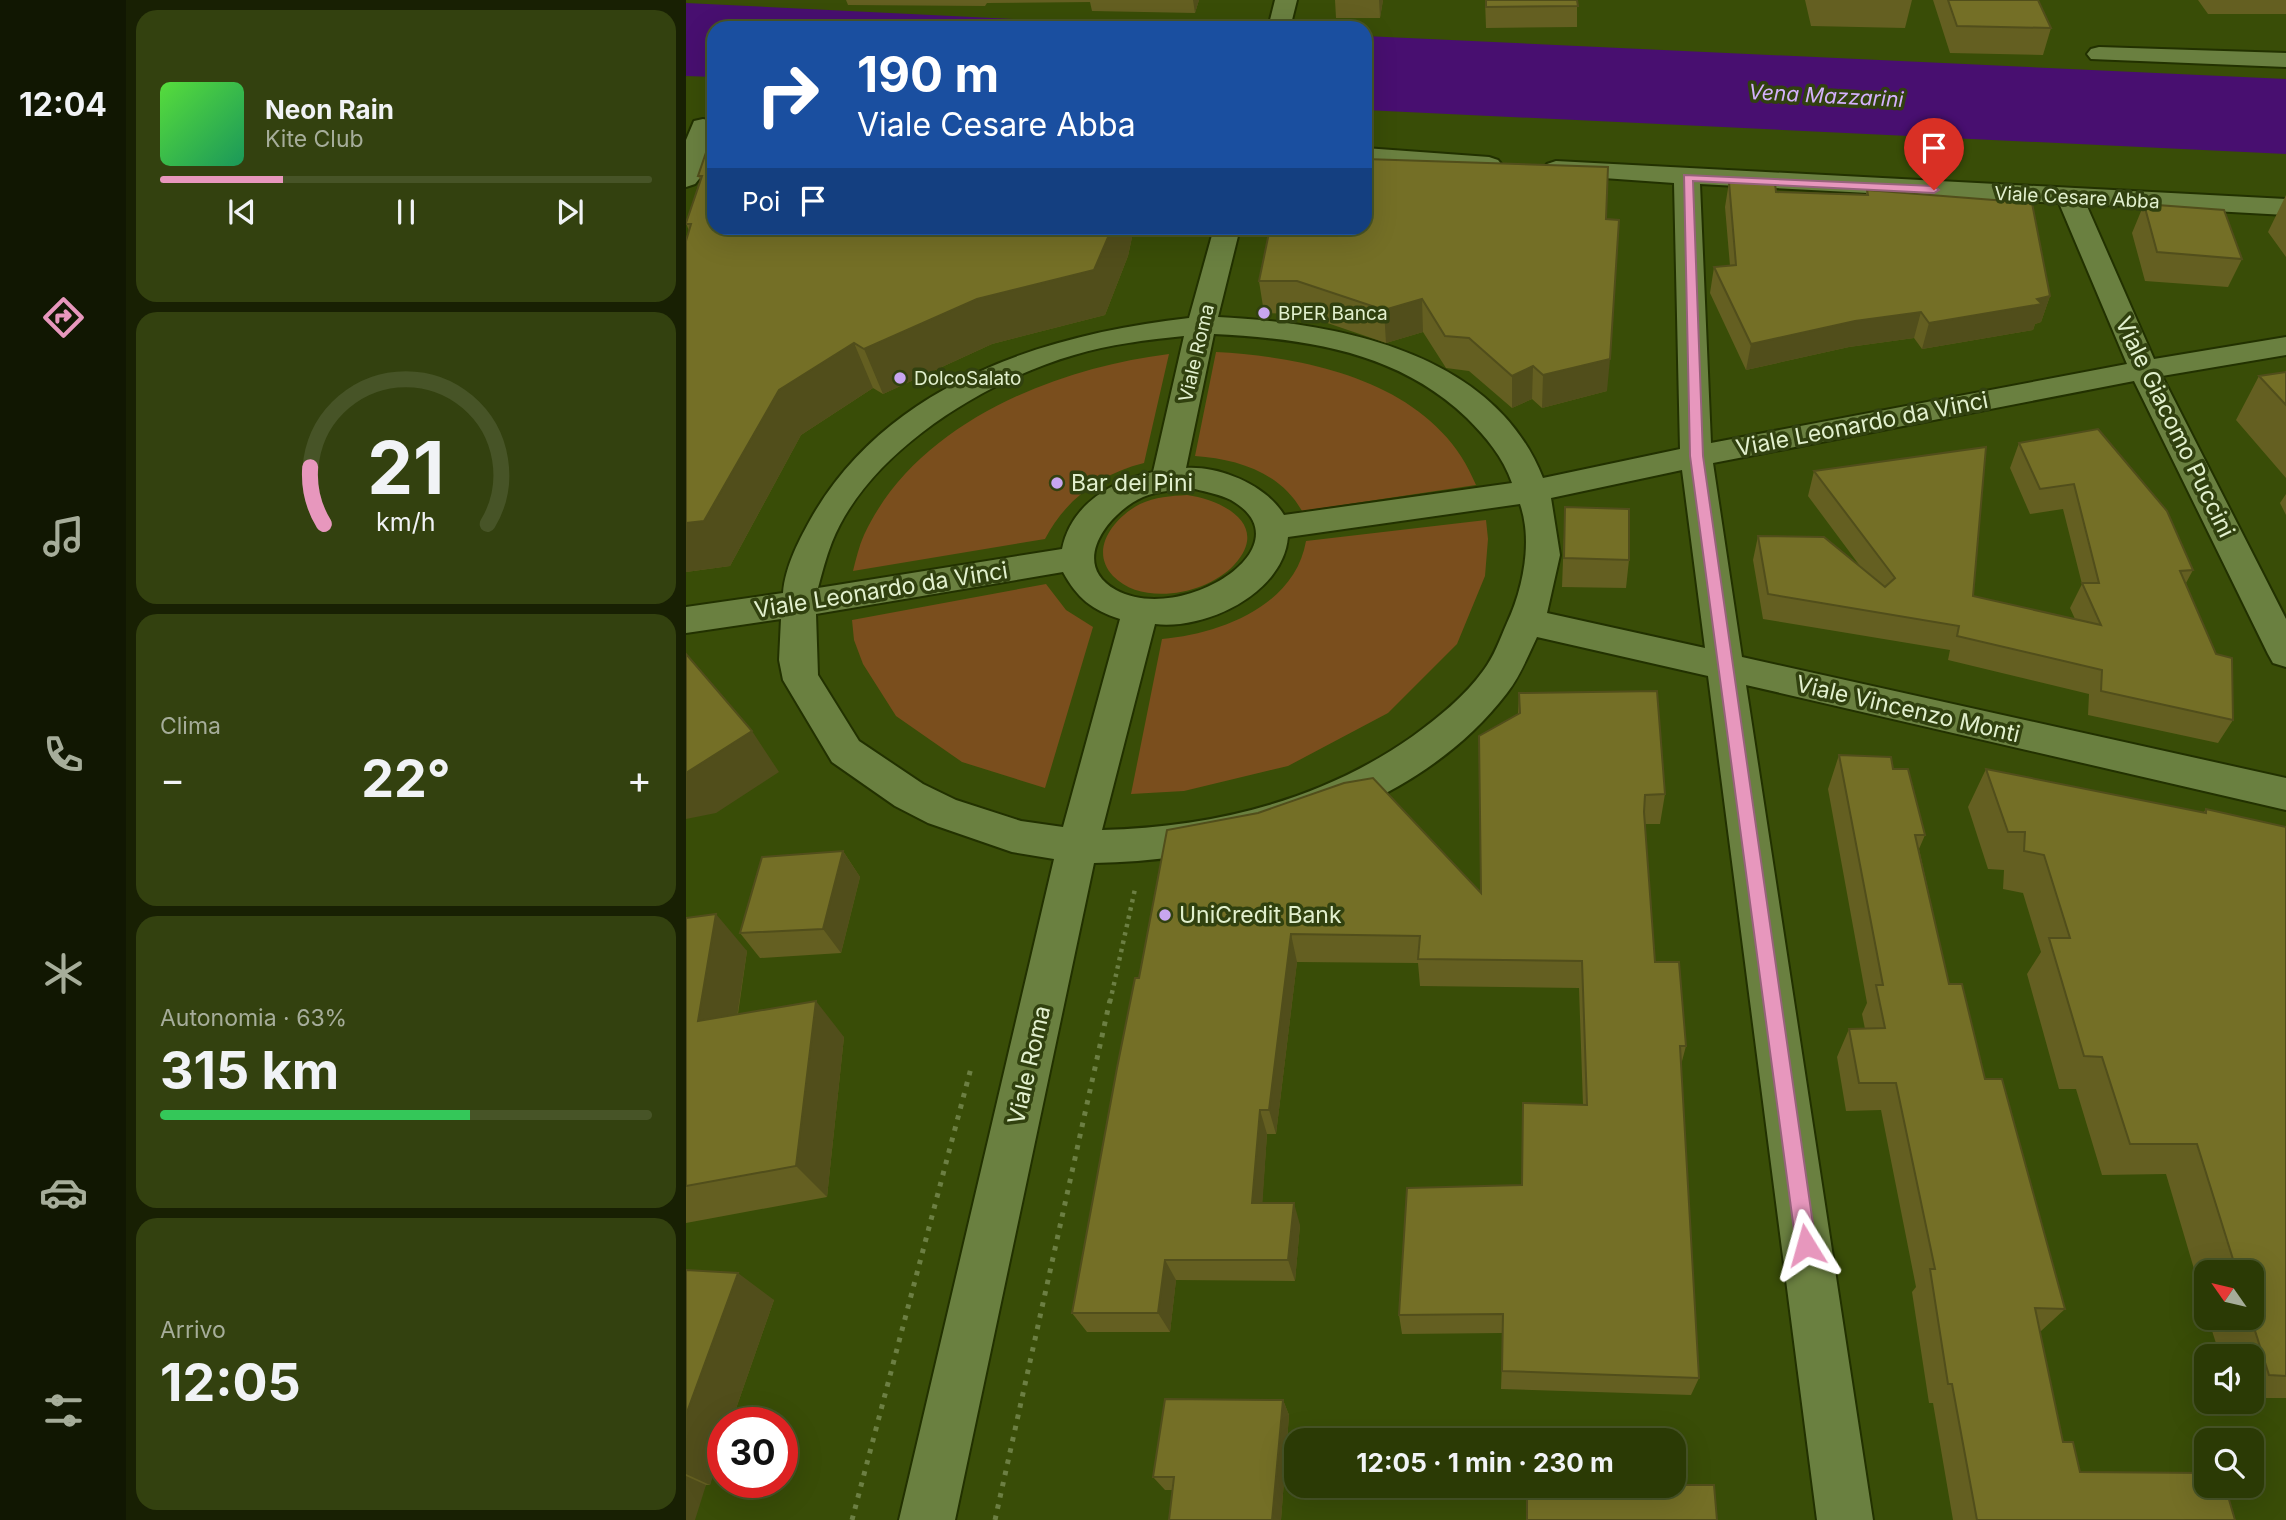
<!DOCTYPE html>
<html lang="it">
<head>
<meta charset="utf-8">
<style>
  body { margin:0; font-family:Inter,sans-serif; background:#33410f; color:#f1f3f6; height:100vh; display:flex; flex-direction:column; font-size:26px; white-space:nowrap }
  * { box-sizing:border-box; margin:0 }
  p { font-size:23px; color:#a6ad9a }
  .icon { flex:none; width:38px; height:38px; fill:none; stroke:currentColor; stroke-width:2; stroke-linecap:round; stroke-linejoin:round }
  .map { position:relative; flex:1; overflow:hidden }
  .sheet { display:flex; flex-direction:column; gap:10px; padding:10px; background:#182003; width:560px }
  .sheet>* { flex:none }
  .hud { position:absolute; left:21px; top:21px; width:665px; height:214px; border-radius:21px; box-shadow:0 7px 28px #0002,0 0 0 2px #475427; background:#1a4fa0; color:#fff; overflow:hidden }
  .needle { width:46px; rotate:304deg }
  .tools { position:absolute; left:1508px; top:1260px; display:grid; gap:14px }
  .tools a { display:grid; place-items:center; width:70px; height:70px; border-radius:14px; background:#2b3a05; box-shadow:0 7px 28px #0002,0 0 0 2px #475427; font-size:35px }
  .speed { position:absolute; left:21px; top:1407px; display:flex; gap:14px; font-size:35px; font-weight:700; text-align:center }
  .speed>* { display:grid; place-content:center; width:91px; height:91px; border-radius:50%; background:#2b3a05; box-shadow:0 7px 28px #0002,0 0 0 2px #475427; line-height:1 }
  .speed .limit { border:10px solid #d22; background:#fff; color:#111 }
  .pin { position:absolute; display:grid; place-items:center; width:60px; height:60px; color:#fff; margin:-72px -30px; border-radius:50% 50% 50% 0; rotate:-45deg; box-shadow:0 0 7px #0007 }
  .pin .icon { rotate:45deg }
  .me { position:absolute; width:77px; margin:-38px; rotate:352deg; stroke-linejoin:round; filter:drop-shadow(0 0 5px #0008) }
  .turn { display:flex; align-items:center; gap:24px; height:147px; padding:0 35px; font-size:32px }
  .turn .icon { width:91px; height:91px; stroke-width:2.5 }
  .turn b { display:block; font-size:49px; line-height:60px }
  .then { display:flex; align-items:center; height:66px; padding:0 35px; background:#0003; gap:14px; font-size:26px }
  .big { font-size:52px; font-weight:700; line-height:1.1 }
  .sheet .card { flex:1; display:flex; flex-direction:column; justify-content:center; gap:10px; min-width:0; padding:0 24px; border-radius:21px; background:#33410f }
  .sheet .dial { align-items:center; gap:0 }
  .dial svg { height:182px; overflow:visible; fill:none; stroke:#475427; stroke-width:7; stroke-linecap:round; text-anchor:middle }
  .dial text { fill:#f1f3f6; stroke:none }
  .song { display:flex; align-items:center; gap:21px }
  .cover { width:84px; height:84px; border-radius:10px; background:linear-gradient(135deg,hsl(110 70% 55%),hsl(150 70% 35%)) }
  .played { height:7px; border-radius:4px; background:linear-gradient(90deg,#e797bd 25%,#475427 25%) }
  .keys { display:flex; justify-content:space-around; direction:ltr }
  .heat { display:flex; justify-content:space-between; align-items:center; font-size:38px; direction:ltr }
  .charge { height:10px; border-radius:5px; background:linear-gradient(90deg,#34c759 63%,#475427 0) }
  .trip { position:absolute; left:598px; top:1428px; width:402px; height:70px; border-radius:21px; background:#2b3a05; box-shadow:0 7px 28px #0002,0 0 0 2px #475427; font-weight:700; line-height:70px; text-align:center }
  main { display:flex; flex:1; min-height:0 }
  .tabs { display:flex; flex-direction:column; width:126px; justify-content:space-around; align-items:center; background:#111702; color:#a6ad9a }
  .tabs .icon { width:49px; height:49px }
  .tabs .active { color:#e797bd }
  .tabs b { font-size:32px; color:#f1f3f6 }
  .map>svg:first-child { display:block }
  .green { fill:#7a4e1d }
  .water { fill:#480f70 }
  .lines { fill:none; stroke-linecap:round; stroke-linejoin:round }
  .minor-casing { stroke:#223100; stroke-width:4 }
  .path-far1 { stroke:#6c7f43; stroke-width:4.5; stroke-dasharray:3.5 5; stroke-linecap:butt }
  .path { stroke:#6c7f43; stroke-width:5; stroke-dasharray:4.5 7; stroke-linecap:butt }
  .minor { fill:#6a8040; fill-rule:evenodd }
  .wall { fill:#645f21 }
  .shaded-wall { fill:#514e1b }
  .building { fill:#746f26; stroke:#514e1b; stroke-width:2 }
  .route { fill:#e797bd; stroke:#96627b; stroke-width:2 }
  .poi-dot { fill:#c8a6ef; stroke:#31410f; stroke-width:2.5 }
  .labels { text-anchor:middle; stroke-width:7; stroke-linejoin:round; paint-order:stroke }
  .far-street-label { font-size:19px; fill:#e2f0ce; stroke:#31410f }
  .far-poi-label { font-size:19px; fill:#e2f0ce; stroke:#31410f; text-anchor:start }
  .far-water-label { font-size:21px; font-style:italic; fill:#d4b1fc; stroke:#31410f }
  .street-label { font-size:23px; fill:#e2f0ce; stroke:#31410f }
  .poi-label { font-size:23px; fill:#e2f0ce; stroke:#31410f; text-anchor:start }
</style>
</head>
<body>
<main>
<nav class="tabs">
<b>12:04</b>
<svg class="icon active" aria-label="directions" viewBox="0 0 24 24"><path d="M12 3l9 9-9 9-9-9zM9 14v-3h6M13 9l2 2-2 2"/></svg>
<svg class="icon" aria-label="music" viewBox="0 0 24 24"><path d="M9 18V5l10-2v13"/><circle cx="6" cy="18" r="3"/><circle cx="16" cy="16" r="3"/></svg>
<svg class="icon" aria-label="phone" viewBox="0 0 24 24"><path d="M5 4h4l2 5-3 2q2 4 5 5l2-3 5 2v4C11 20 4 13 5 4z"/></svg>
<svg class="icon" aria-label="climate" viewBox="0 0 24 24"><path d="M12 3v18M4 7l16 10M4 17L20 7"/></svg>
<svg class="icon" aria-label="car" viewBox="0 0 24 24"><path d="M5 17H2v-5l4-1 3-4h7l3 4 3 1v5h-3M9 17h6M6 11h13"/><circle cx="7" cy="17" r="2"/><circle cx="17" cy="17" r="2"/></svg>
<svg class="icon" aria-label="filters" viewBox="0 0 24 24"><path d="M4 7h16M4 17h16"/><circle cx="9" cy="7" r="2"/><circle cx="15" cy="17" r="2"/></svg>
</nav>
<section class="sheet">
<div class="card">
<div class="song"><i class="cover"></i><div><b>Neon Rain</b><p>Kite Club</p></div></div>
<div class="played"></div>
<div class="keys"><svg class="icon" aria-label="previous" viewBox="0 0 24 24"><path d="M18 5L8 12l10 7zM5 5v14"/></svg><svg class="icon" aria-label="pause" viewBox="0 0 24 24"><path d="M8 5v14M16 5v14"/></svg><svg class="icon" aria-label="next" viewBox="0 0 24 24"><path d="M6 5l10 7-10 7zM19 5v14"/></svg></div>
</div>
<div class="card dial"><svg viewBox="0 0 100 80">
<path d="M14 69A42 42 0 1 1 86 69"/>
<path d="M14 69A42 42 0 0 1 8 44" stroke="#e797bd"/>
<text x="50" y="56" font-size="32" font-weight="700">21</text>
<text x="50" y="72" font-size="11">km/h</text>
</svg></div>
<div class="card"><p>Clima</p>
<div class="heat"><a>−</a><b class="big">22°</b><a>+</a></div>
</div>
<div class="card"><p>Autonomia · 63%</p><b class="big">315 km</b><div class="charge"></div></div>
<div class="card"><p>Arrivo</p><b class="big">12:05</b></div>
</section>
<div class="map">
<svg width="1600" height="1520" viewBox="0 0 1600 1520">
  <rect width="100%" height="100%" fill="#394d07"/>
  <path class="green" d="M530,352c96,5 220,32 260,133l-174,26c-22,-39 -65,-52 -107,-55z
    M483,354l-25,109c-44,11 -78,36 -99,76l-192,32c3,-12 6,-25 11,-36 52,-112 191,-167 305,-181z
    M501,495c36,5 84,30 47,70 -27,29 -91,42 -121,11 -25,-27 2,-59 27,-72 15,-7 31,-8 47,-9z
    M800,520l2,19 -3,37 -28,68 -69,69 -100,53 -104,25 -53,3 31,-155c58,-5 133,-33 144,-98z
    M360,584l20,26 27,17 -48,161 -83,-26 -66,-46 -33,-52 -9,-24 -2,-20z"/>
  <path class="water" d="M0,3l514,25h-486v49l-28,-1z
    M679,36l921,43v75l-921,-44z"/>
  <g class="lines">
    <g class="minor-casing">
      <path id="minor" d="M589,0h22l-7,28h-22z
        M1413,47l187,6v14l-195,-8 -4,-5 4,-5z
        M17,119l9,2 2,9 -15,49 -4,5 -9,3v-47l8,-19z
        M679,148l124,9 9,3 4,5 -4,5 -9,3 -124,-9z
        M870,161l730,38v16l-200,-11 68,155 132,-22v18l-124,21 124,243v48l-13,-4 -5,-9 -134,-273 -421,82 29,194 544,121v32l-540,-125 127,835h-56l-109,-844 -171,-39c-9,19 -17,39 -30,56 -92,121 -268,167 -413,170l-139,657h-56l155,-661 -42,-7 -84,-29 -33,-17 -63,-44 -49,-82 -4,-20 2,-41 -95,14v-26l97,-14c2,-27 17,-55 30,-78 77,-132 233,-181 376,-197l25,-90h26l-22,89c119,6 275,34 325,161l137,-29 -6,-266 -127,-9 -4,-5 4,-5zM1014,184l359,19 68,161 -416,79zM528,334c92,5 183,17 253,84 19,19 36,39 45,65l-228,32c-18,-30 -64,-49 -98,-47zM498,336l-31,136c-41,9 -82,32 -91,77l-244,39c4,-15 8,-31 14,-46 36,-90 152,-161 242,-187 36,-11 73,-15 110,-19zM996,470l23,178 -158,-35 13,-58 -9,-57zM509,489c12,3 26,6 36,11 79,45 -49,126 -115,90 -48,-26 -7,-78 27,-93 16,-7 35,-7 52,-8zM834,504c13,37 3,85 -13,119 -7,16 -13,34 -24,48 -18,25 -45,47 -70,65 -92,65 -199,91 -311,94l53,-206c50,6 128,-30 133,-87zM377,572c14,26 29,38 57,47l-57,208 -42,-6 -65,-21 -33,-16 -64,-43 -41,-66 -2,-61z"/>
    </g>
    <path class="path-far1" d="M424,1002l25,-113"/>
    <path class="path" d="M166,1520l119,-452
      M309,1520l115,-520"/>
    <use href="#minor" class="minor"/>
  </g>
  <path class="wall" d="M160,0h353l-4,13 -103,-2 -2,-9 -103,1 -2,3 -137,-1z
    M649,0h48l-3,18h-44z
    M799,0h92v27l-91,1z
    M1119,0h107l-7,28 -94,-2z
    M1247,0h105l13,28 -8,27 -93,-2z
    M1512,0h88v14h-78z
    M28,129v99h420l-6,28 -23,59 -113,29 -109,50 -10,-6 -72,47 -71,131 -44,6v-331l3,-10 -3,-8 14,-43 -2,-4z
    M1043,182l47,10 90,2 1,-4 183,106 -9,26 -6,2 -2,6 -111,19 -8,-11 -65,9 -103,23 -36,-77 4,-26 16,-1 -5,-59z
    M1600,195v62l-18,-25z
    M1458,204l98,55 -14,28 -83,-6 -13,-48z
    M920,219l1,172 -65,17 -10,-9 -20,9 -43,-37 -23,-3 -23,-36 -37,11 -85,-29 -37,-1 -5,-32z
    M1600,372v106l-50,-58 23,-44z
    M1333,443l174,127 -7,13 47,137 -15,23 -130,-28 1,-21 -141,-34 2,-10 -187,-31 -10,-59 5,-24 102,30 -52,-70 6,-25 159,125 102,23 -5,-11 12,-24 -19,-75 -33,5 -20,-46z
    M1600,494v21l-6,-12z
    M879,507l64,53 -3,28 -64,-1z
    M833,693l146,101 -5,30h-15l10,138 31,84 -5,19 18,313 -8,17 -190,-6 2,-56 -101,1 -3,-19 123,-130 1,-82 60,2 -4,-117 -159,-2 -2,-23 -121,-1 -21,172h-9l-5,69 38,22 -5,56 -119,-1 -6,52h-83l-15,-19 67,-335 28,-148 314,63 37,-179z
    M1153,755l54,14 32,66 -6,14 30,135 36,95 80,230 -24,22h-2l24,111 17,30 155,48h-282l-20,-117h-4l-17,-111 4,-5 -35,-177 -35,1 -9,-54 12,-28h16l-3,-15 5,-11 -39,-214z
    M1300,769l217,44 3,-4 80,18v571h-34v-42h-32l-12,-38h44v-46h-45v41l-41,-139 -64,1 -26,-86h-17l-32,-115 14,-22 -18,-59 -20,-4 1,-19 -16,-1 -20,-62z
    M157,851l17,26 -19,76 -81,5 -20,-25z
    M0,918l61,33 -9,63 106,23 -17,160 -141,26z
    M0,1270l88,30 -43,123h-8l-13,62h-4l-20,35z
    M597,1400l6,15 -8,105h-112l4,-30h-8l-12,-13z
    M841,1486l190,34h-191z"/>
  <path class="shaded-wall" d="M507,0h6l-4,13z
    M693,0h4l-3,18z
    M426,228h22l-6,28 -23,59 -113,29 -109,50 -19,-45z
    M1364,296l-9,26 -6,2 -2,6 -111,19 7,-26z
    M736,299l1,33 -37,11 -2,-33z
    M1235,312l-7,26 -65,9 -103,23 5,-26 104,-23z
    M168,343l19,45 -72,47 -71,131 -44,6v-49l93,-133z
    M924,359l-3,32 -65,17 1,-33z
    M847,366l-1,33 -20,9v-32z
    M66,731l27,41 -63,41 -30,6v-46z
    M157,851l17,26 -19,76 -18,-24z
    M30,914l31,37 -16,105 -33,-35z
    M605,934l6,28 -21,172 -7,-24z
    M130,1001l28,36 -17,160 -31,-31z
    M574,1110l7,24 -6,91 -9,-22z
    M608,1203l6,22 -5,56 -7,-21z
    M479,1260l11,20 -6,52 -12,-19z
    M52,1273l36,27 -43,123h-8v24l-13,38 -24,-11v-59z
    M597,1400l6,15 -8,105h-9z
    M0,1476l20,9 -11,35h-9z"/>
  <path class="building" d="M800,0h91l1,6 -92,1z
    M1262,0h90l13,28 -94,-2z
    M28,129v99h398l-18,42 -117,29 -113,50 -10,-6 -75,47 -75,131 -18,2v-282l5,-17h-5v-1l16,-47h-4z
    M679,159l243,8 -2,52 13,1 -9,139 -67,16 -10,-9 -21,10 -43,-38 -24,-2 -23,-37 -38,11 -87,-29h-38l11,-53h95z
    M1043,182l46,1 1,9 92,3 -1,-5 165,13 18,93 -13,3 5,5 -113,19 -8,-11 -66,9 -104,23 -37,-77 22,-2z
    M1458,204l80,6 18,49 -85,-7z
    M1600,372v33l-27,-29z
    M1412,429l69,82 26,59 -13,1 36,83 16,4 1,62 -132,-29 1,-21 -145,-34 2,-10 -191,-32 -10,-58 66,1 61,50 10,-9 -81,-107 172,-24 -13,149 128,29 -19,-42h17l-25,-99 -34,5 -21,-46z
    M879,507l64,2v51l-65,-2z
    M0,654l66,77 -66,42z
    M971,691l8,103 -20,1 -1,17 11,150h24l7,84h-6l19,332 -197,-7 1,-57 -104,1 8,-127 115,-3 1,-82 64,2 -5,-144 -164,-2 2,-23 -129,-2 -22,176h-9l-8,93h42l-6,57h-123l-7,53h-86l45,-245 18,-90h4l28,-148 91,-17 86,-30 29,-5 108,115 -2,-157 41,-23 -1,-20z
    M1153,755l52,2 2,12h15l17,66h-10l34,149h13l23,95h17l63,230 -30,-1 28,134h10l7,30 127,1v13h18l10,34h-258l-25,-136h-4l-18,-115h5l-39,-186h-37l-10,-54 36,-1 -9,-43h7z
    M1300,769l220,44v-4l80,18v549l-17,-1 -18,-57h1v-46h-15l-40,-128h-67l-28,-87 -18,-1 -35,-118h21l-26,-83 -20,-4 1,-19h-17z
    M157,851l-20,78 -83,4 22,-76z
    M30,914l-18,107 118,-20 -20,165 -110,20v-268z
    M0,1270l52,3 -52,142z
    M479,1399l118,1 -11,120h-103l5,-43h-21z
    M989,1485h39l3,35h-190v-34h148z"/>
  <path class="route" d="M998,175l250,11 5,4 -5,3 -241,-12 10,275 113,789 -2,7 -8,3 -7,-3 -3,-7 -106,-789z"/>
  <g class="poi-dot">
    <circle cx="578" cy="313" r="7"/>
    <circle cx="214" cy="378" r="7"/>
    <circle cx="371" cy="483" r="7"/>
    <circle cx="479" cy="915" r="7"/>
  </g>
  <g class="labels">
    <g class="far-street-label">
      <text transform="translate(1391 197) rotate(3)" y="7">Viale Cesare Abba</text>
      <text transform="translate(510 353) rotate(-77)" y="7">Viale Roma</text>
    </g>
    <g class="far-poi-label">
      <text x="592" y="320">BPER Banca</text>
      <text x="228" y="385">DolcoSalato</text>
    </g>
    <g class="far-water-label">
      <text transform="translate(1140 96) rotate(3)" y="7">Vena Mazzarini</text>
    </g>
    <g class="street-label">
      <text transform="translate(1176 424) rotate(-11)" y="8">Viale Leonardo da Vinci</text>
      <text transform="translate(1489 427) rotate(64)" y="8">Viale Giacomo Puccini</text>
      <text transform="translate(195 590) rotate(-9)" y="8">Viale Leonardo da Vinci</text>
      <text transform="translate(1222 709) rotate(13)" y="8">Viale Vincenzo Monti</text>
      <text transform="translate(343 1065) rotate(-77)" y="8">Viale Roma</text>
    </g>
    <g class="poi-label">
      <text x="385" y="491">Bar dei Pini</text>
      <text x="493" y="923">UniCredit Bank</text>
    </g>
  </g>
</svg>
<div class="tools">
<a><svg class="needle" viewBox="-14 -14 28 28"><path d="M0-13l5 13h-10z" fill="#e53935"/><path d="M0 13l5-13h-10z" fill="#a6ad9a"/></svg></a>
<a><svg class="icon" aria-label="sound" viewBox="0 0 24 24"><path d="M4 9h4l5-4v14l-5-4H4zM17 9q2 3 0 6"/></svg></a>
<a><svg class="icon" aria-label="search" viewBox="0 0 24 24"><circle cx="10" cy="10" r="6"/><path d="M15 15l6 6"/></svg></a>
</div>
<div class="speed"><div class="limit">30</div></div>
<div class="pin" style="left:1248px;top:190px;background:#d93025"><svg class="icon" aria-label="arrive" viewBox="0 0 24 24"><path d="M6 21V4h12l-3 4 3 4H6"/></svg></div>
<svg class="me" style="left:1120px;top:1245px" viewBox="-20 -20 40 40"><path d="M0-17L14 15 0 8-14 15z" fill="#e797bd" stroke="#fff" stroke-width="4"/></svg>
<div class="trip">12:05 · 1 min · 230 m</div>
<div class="hud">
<div class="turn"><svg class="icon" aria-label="right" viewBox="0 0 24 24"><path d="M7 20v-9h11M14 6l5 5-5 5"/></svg><div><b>190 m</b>Viale Cesare Abba</div></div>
<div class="then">Poi<svg class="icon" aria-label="arrive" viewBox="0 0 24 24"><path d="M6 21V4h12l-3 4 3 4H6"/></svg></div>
</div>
</div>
</main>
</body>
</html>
